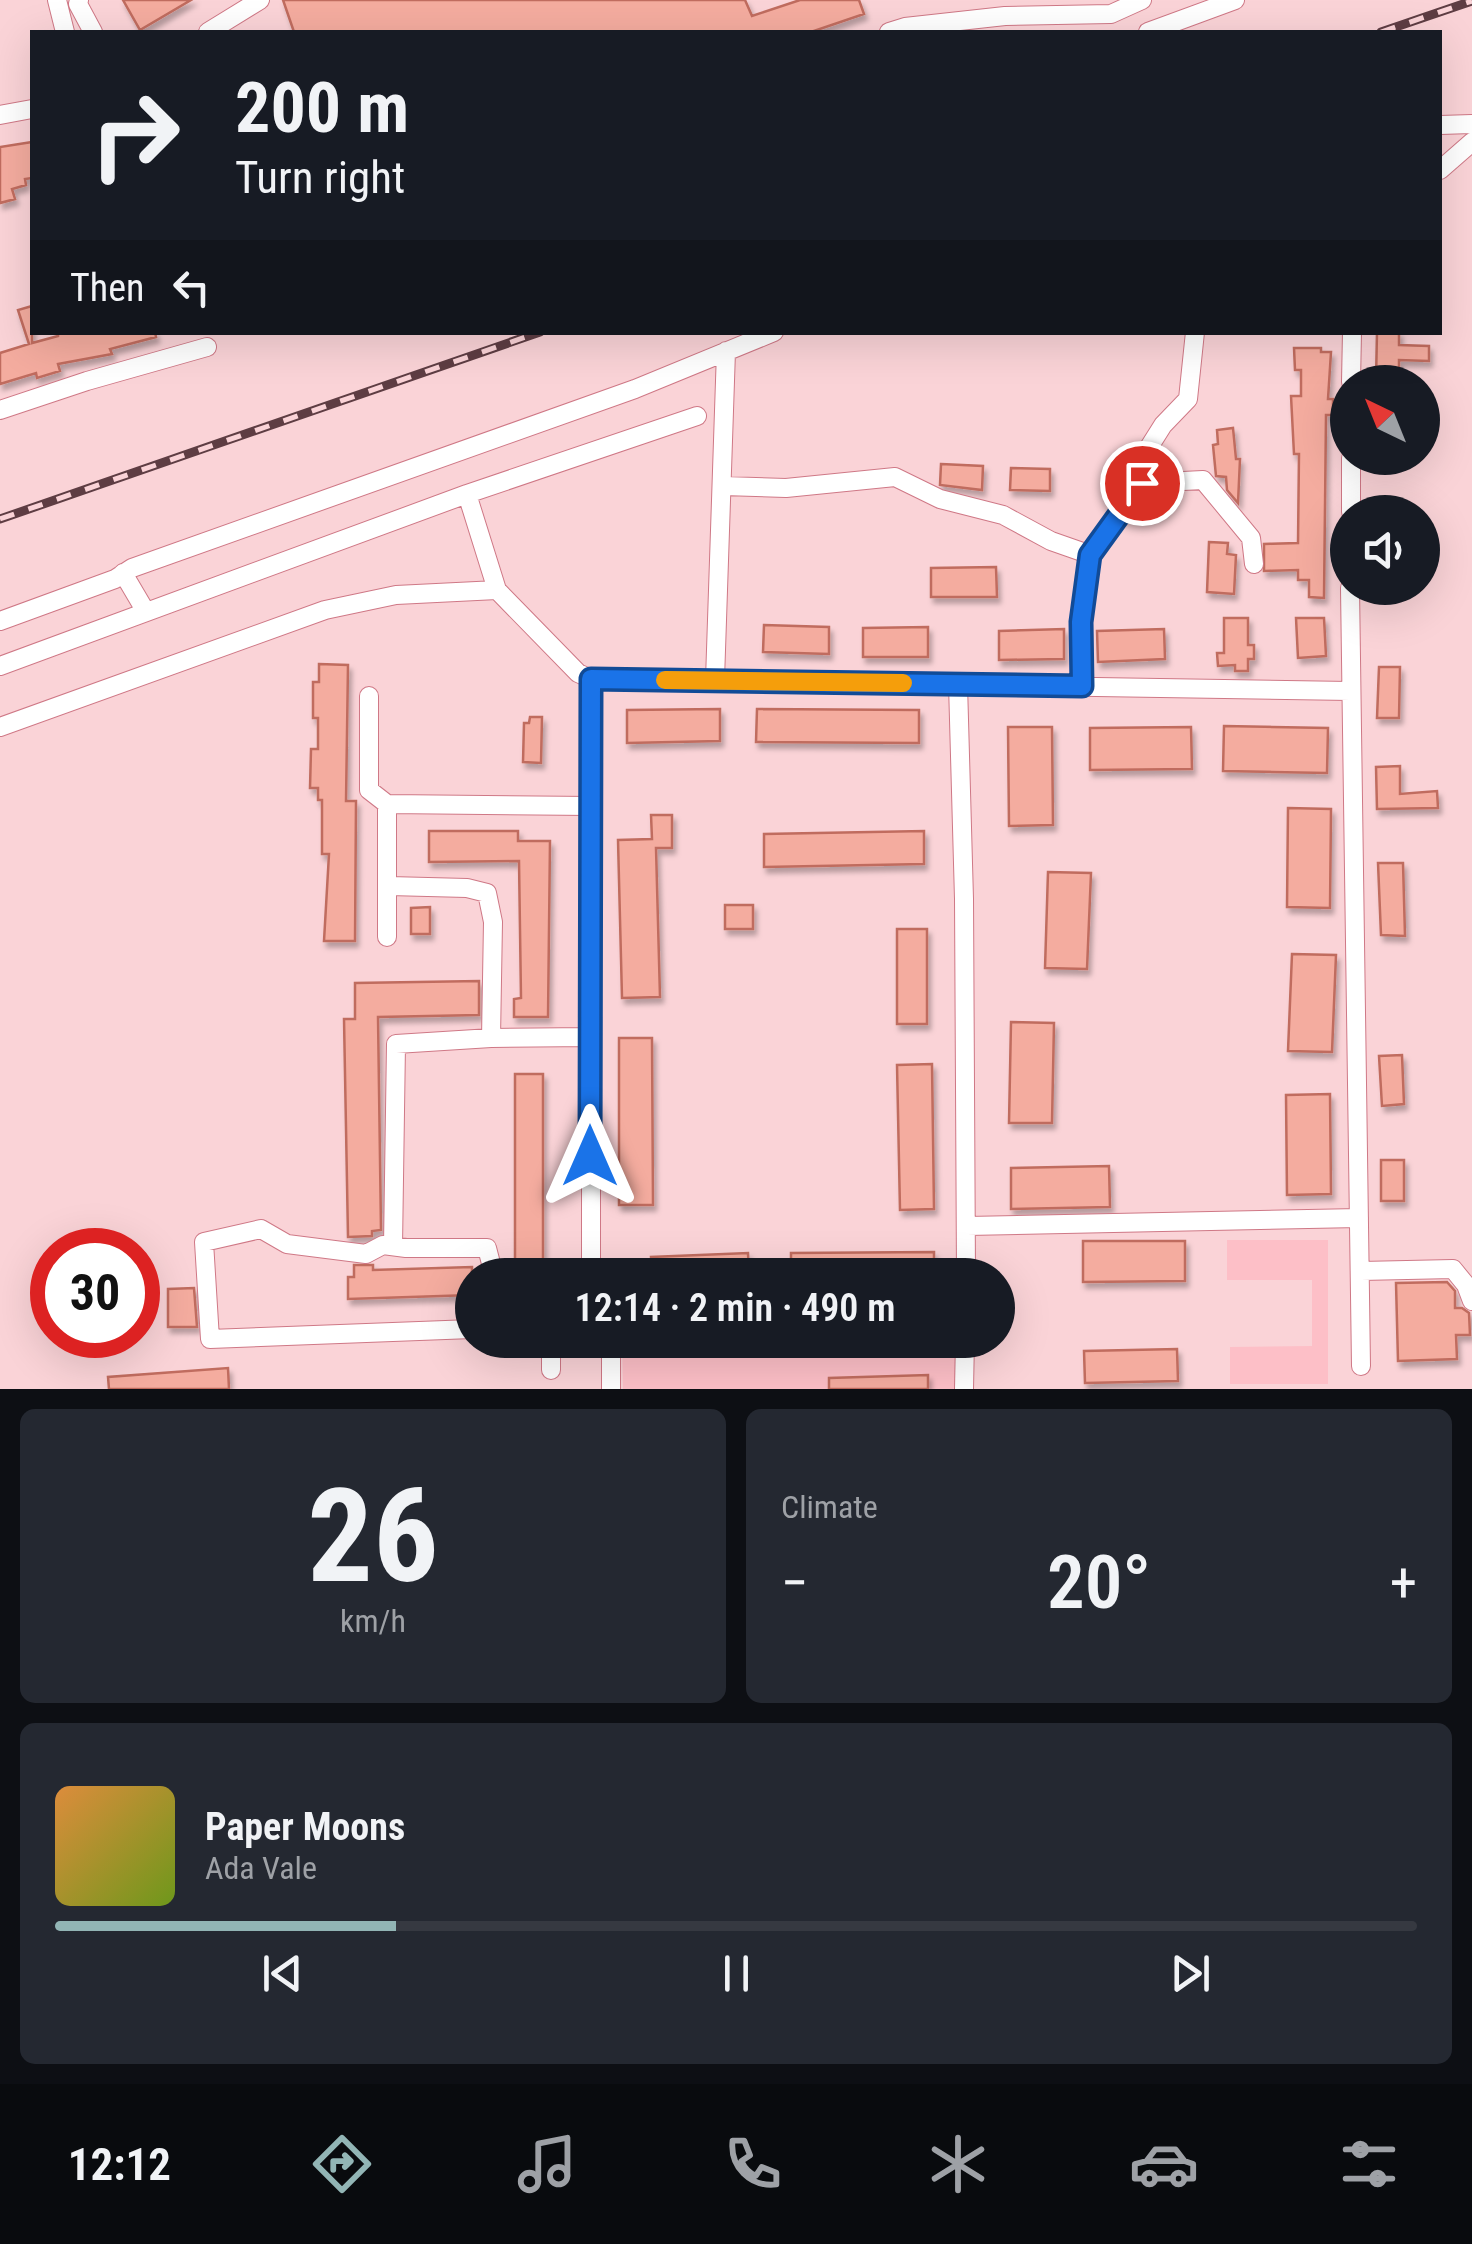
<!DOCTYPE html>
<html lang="en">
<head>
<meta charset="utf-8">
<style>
  body { margin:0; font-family:"Roboto Condensed",sans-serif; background:#242831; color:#f1f3f6; height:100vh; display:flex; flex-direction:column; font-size:38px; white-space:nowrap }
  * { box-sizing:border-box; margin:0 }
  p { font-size:32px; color:#9ea1a6 }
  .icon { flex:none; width:55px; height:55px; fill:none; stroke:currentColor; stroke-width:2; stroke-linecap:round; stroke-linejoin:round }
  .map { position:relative; height:1389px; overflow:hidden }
  .side { display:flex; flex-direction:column; gap:20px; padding:20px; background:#0d0f14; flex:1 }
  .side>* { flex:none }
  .guide { position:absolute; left:30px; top:30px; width:1412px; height:305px; border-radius:0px; box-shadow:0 10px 40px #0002; background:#171b24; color:#f1f3f6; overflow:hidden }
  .needle { width:65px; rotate:317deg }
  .controls { position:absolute; left:1330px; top:365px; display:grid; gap:20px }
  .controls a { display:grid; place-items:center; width:110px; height:110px; border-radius:50%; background:#171b24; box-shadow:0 10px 40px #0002; font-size:50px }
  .speed { position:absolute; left:30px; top:1228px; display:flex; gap:20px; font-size:50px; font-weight:700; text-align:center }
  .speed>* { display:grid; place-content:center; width:130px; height:130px; border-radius:50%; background:#171b24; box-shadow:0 10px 40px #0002; line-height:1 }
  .speed .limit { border:15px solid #d22; background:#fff; color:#111 }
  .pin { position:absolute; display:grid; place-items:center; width:85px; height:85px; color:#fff; margin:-42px; border:5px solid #fff; border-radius:50%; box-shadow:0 2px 10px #0007 }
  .me { position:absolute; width:110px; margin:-55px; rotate:0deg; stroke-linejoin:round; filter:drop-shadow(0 0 8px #0008) }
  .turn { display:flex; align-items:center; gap:35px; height:210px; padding:0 40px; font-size:45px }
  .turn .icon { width:130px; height:130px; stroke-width:2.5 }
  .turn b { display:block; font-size:70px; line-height:85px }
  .then { display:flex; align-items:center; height:95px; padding:0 40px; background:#0003; gap:20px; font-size:38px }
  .big { font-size:75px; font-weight:600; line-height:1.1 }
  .side .tile { flex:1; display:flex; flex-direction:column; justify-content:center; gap:15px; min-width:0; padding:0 35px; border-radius:15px; background:#242831 }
  .side .dial { align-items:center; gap:0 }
  .dial b { font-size:130px; line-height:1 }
  .song { display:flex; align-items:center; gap:30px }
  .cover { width:120px; height:120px; border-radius:15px; background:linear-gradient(135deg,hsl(30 70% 55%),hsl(80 70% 35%)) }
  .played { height:10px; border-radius:5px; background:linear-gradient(90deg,#92b5b5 25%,#363941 25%) }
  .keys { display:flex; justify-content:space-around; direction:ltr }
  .heat { display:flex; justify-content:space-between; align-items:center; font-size:55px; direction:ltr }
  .side .tiles { flex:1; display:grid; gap:20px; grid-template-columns:1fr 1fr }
  .tile:last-child { grid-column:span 2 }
  .trip { position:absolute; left:455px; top:1258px; width:560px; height:100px; border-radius:50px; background:#171b24; box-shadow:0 10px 40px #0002; font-weight:600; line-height:100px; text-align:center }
  .menu { display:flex; height:160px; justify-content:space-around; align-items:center; background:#090b0e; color:#9ea1a6 }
  .menu .icon { width:70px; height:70px }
  .menu .on { color:#92b5b5 }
  .menu b { font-size:45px; color:#f1f3f6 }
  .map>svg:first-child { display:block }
  .built { fill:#fdbfc7 }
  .building { fill:#f4ac9f; stroke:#c06c5e; stroke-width:2.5; filter:url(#shadow) }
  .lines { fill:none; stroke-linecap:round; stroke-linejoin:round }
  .minor-casing { stroke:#cf7886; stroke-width:20 }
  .minor { stroke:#fff; stroke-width:18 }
  .rail-casing { stroke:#5e3d43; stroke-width:9 }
  .rail { stroke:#fad3d7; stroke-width:5; stroke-dasharray:15; stroke-linecap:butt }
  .route-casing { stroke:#114b97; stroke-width:25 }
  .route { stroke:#1a73e8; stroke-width:18 }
  .slow { stroke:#f59e0b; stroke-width:18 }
</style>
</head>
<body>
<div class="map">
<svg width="1472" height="1389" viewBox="0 0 1472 1389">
  <defs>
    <filter id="shadow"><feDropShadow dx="3" dy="5.5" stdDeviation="2.5" flood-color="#0004"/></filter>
  </defs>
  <rect width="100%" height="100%" fill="#fad3d7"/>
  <path class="built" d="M1227,1240h101v144h-98v-37l82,-1v-66h-85z
    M622,1340h336l1,49h-336z"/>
  <path class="building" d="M123,0h68l-51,30z
    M283,0h462l7,16 48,-16h59l5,14 -53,18h-517z
    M32,142v36l-7,1 1,6 -14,4 3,10 -15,4v-56z
    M32,306v37l26,-7v-4h97l1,5 -46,12 2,5 -54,10 2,7 -23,7 -1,-5 -36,11v-31l29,-9 -11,-34z
    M1377,332h22v13l30,1v15l-30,-1v20h-23z
    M1294,348h27v4h10l-3,47h5v16h-7l-2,183 -15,-1v-17h-11v-10l-34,1v-27l34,-1 1,-89h-5l-3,-58h10v-26h-6z
    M1233,428l3,31h4l-2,44 -11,-13 -1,-13 -10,-1 -3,-31 5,-1 -1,-14z
    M941,464l42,2 -1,24 -42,-5z
    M1011,468l39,1v22l-40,-1z
    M1209,542l19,1 -1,11 9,1 -2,39 -27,-2z
    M996,567l1,30h-66v-29z
    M1224,618h24v27h6v14h-6v12h-13v-6l-17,1 -1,-13h7z
    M1296,618h28l2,38 -28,2z
    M764,625l65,2v27l-66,-2z
    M928,627v30h-65v-29z
    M1064,629v30l-65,1v-29z
    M1164,629l1,30 -67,3 -1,-31z
    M319,664l29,1 -2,136h10l-1,140h-31l5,-87h-7v-54h-4v-12h-8l1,-39h7v-31h-5v-36h6z
    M1379,667h21l-1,51h-22z
    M720,709v32l-93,2v-33z
    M757,709l162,1v33l-163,-1z
    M530,717h12l-1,46 -18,-1 1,-39h5z
    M1224,726l104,2 -1,45 -104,-2z
    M1008,727h44l1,98 -44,1z
    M1191,727l1,42 -102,1v-42z
    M1400,766v28l37,-3 1,17 -61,1 -1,-42z
    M1288,808l43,1 -1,99 -43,-1z
    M651,815h21v33h-16l4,149 -38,1 -4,-158 34,-1z
    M429,831h89v10h32l-2,176h-34v-18l7,-1 -2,-137 -90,1z
    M924,831v33l-160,3v-33z
    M1378,863h25l2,73 -24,-1z
    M1048,872l43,1 -4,96 -42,-1z
    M725,905h28v24h-28z
    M430,907v27h-19v-26z
    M897,929h30v95h-30z
    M1292,954l44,1 -4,97 -44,-1z
    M479,981v34l-101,2 3,213 -9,1v5l-24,1 -4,-218h11v-36z
    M1011,1022l43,1 -2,100h-43z
    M619,1038h33l1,167h-34z
    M1402,1055l2,49 -22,2 -3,-50z
    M932,1064l2,145 -34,1 -3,-145z
    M515,1074h28v201h-28z
    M1330,1094l1,100 -44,1 -1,-100z
    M1381,1160h23v41h-23z
    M1109,1166l1,41 -99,2v-41z
    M1083,1241h102v40l-102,1z
    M934,1252v23h-143v-22z
    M748,1253l1,22h-97l-1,-18z
    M354,1265h19v5l99,-3v28l-124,4v-22h6z
    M1447,1282l8,9v17h7l7,5 1,22h-14l1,24 -59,2 -2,-78z
    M194,1288l3,39h-29v-38z
    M1177,1349l1,32 -93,2 -1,-32z
    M228,1368l1,21h-120l-1,-12z
    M928,1375v14h-99v-11z"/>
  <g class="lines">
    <g class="minor-casing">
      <path id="minor" d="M57,0l8,32
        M79,0l-1,4 15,28
        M208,32l52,-32
        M889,32l16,-5 100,-11 106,-2 31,-14
        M1148,32l87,-32
        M0,115l32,-6
        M1440,125l32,-1
        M1440,170l32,-28
        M1351,382l1,-50
        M0,410l87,-29 120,-34
        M1143,483l3,-31 17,-27 25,-26 7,-67
        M723,486l63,2 109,-11 45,22 63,16 48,26 40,14
        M467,494l230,-78
        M1351,512v-54
        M123,573l23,39
        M1350,588l11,778
        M0,621l115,-42 17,-11 503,-179 139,-57
        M0,666l467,-172 30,96
        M715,680l11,-329
        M958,684l6,215 2,376
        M1082,686l-1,-64 10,-67 52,-72 60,-3 48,58 3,26
        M369,696v94l18,14 204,2
        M0,727l325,-117 71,-15 101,-5 81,83 13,6 759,12
        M387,804v133
        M389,886l78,2 20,5 6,29 -2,116 99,-1
        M967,1226l392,-8
        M393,1246l3,-202 95,-6
        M1361,1271l92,-2 13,16 6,16
        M591,1275v-596
        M472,1329l-262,10 -6,-97 57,-13 26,15 79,10 17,-9 23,3h81l7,27
        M551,1340v30
        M611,1340v49
        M964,1389l1,-49"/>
    </g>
    <use href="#minor" class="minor"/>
    <g class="rail-casing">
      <path id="rail" d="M1381,32l91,-31
        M0,519l540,-187"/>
    </g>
    <use href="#rail" class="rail"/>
  </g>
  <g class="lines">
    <g class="route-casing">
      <path id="route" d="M590,1156l1,-477 491,7 -1,-64 9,-67 52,-72"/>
    </g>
    <use href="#route" class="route"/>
    <path class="slow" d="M665,680l238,3"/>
  </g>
</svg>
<div class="controls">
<a><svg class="needle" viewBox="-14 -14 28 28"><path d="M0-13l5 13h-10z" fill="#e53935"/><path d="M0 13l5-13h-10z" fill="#9ea1a6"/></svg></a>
<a><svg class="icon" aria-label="sound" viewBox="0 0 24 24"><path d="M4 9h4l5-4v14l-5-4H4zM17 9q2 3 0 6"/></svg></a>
</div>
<div class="speed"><div class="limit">30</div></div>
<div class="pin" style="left:1142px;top:483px;background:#d93025"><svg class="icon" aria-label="arrive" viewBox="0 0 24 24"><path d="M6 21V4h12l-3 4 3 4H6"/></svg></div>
<svg class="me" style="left:590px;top:1156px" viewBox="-20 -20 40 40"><path d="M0-17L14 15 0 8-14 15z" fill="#1a73e8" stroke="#fff" stroke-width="4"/></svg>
<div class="trip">12:14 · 2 min · 490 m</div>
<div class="guide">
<div class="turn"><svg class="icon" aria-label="right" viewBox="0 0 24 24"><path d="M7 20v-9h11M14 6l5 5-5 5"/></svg><div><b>200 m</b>Turn right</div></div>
<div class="then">Then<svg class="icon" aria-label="left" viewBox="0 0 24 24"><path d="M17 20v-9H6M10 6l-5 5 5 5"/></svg></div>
</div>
</div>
<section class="side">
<div class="tiles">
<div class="tile dial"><b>26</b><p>km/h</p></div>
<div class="tile"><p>Climate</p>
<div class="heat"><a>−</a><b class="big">20°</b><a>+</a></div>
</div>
<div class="tile">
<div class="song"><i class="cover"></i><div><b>Paper Moons</b><p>Ada Vale</p></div></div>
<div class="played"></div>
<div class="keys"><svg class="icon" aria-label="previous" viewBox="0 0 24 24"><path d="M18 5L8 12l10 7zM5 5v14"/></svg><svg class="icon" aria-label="pause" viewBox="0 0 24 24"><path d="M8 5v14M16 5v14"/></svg><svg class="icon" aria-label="next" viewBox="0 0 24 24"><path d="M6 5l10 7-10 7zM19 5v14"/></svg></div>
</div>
</div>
</section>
<nav class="menu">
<b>12:12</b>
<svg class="icon on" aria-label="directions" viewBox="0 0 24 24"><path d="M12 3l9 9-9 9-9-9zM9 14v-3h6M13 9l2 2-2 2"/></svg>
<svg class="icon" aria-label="music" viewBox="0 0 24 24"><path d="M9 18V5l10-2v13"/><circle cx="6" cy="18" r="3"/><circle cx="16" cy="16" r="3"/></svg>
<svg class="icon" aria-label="phone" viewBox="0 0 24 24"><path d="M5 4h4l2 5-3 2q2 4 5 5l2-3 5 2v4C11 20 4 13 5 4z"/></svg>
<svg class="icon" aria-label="climate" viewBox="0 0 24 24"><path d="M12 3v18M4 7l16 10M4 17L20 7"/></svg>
<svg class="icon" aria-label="car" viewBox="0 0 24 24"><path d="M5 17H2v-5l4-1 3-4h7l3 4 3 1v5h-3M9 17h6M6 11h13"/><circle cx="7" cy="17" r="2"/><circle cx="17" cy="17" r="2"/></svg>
<svg class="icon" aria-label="filters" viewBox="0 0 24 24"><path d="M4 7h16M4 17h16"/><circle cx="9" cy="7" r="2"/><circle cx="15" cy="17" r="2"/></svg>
</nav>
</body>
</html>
